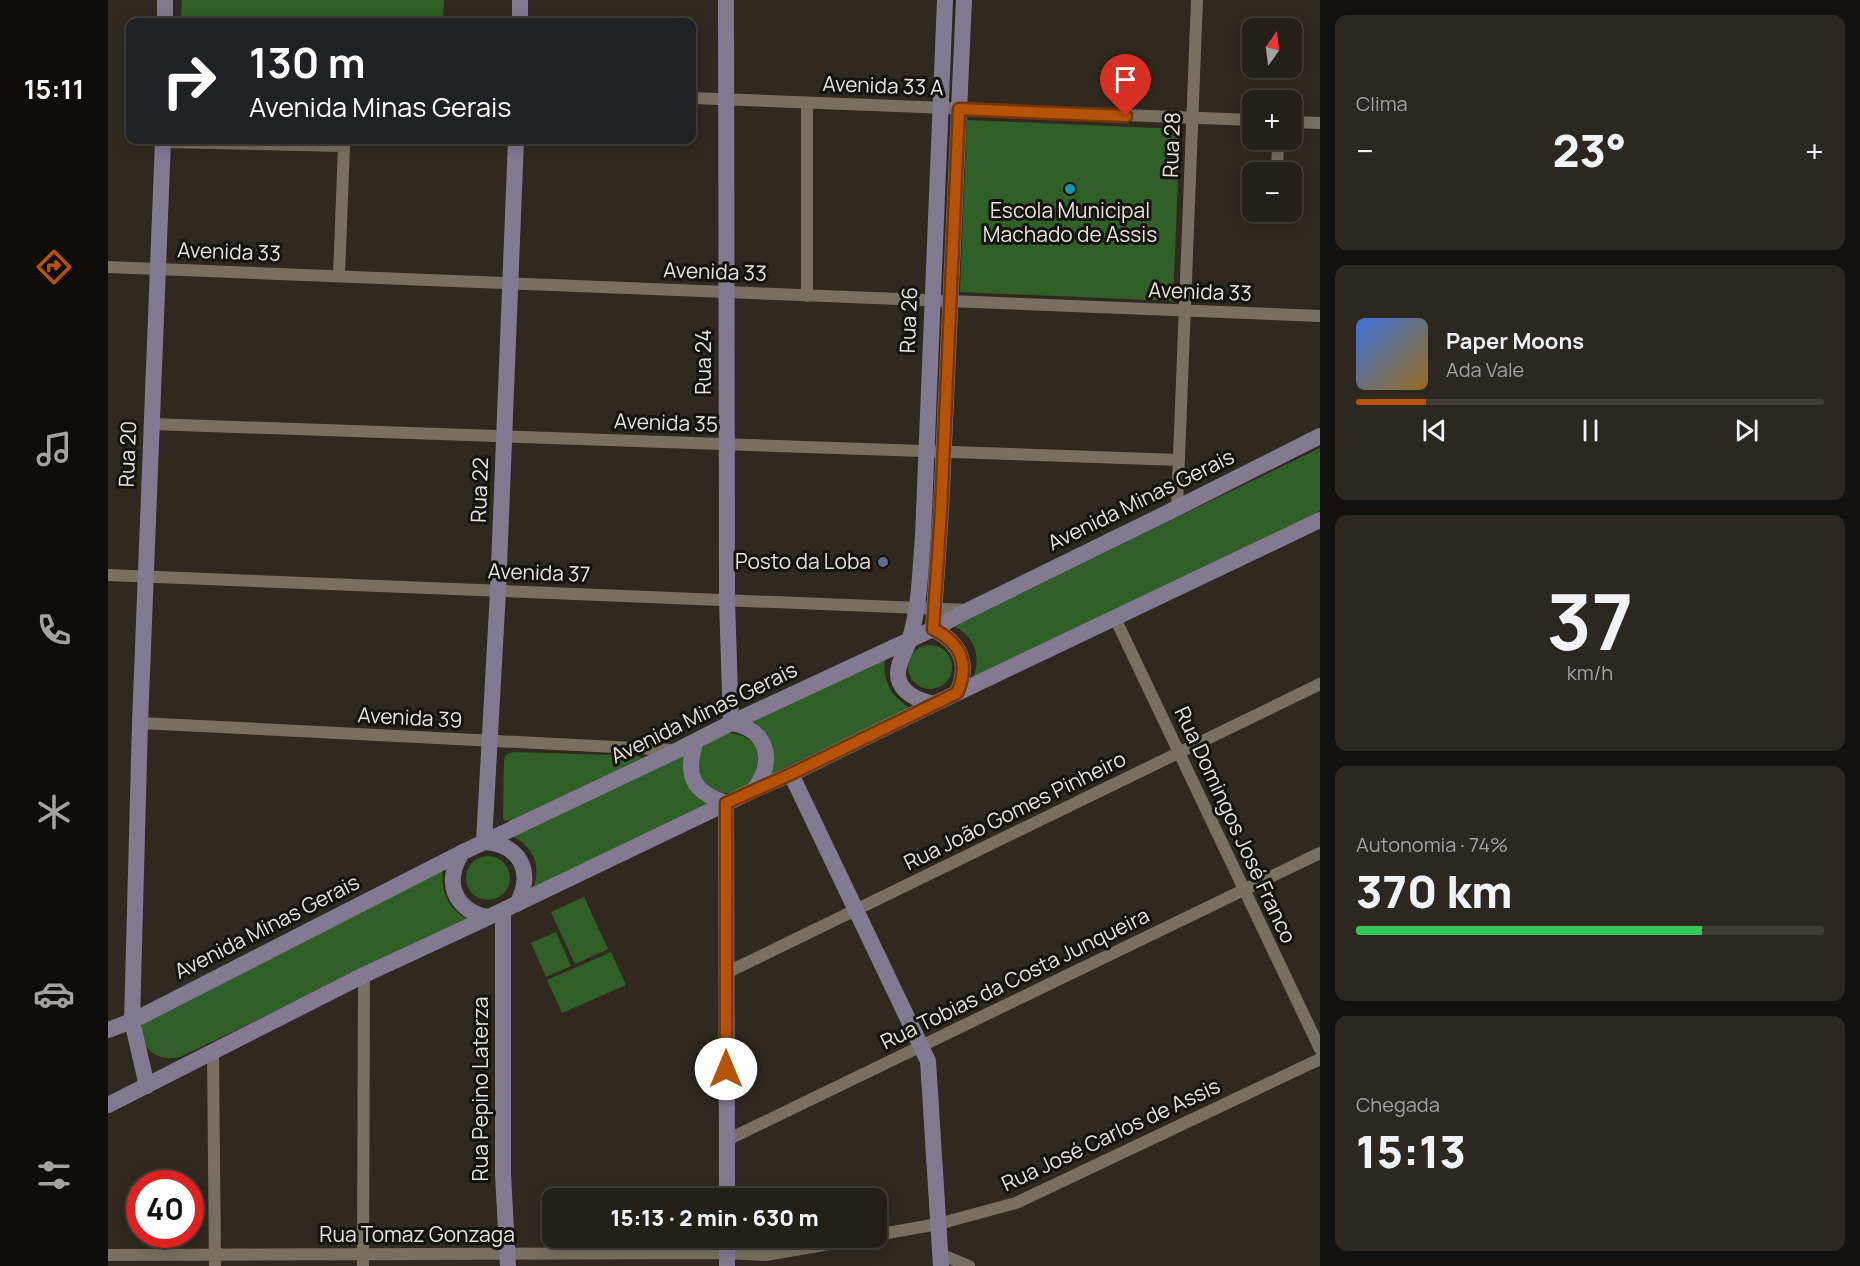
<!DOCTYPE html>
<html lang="pt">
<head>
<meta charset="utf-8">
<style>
  body { margin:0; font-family:Manrope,sans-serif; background:#2d2720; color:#f1f3f6; height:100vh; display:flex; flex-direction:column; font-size:22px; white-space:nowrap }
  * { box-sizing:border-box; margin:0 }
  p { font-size:20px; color:#a3a2a1 }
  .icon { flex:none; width:33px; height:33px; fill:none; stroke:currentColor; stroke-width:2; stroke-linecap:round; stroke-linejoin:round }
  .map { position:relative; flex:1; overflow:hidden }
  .drawer { display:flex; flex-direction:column; gap:15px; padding:15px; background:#14110d; width:540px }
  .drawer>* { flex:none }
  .hud { position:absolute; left:18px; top:18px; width:570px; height:126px; border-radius:12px; box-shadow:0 3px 15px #0003,0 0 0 2px #423d36; background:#202124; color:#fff; overflow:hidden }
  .needle { width:39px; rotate:14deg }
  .tools { position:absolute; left:1134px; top:18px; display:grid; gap:12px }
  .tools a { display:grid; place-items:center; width:60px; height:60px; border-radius:12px; background:#251f17; box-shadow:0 3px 15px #0003,0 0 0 2px #423d36; font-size:30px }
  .speed { position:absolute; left:18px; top:1170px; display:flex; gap:12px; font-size:30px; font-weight:700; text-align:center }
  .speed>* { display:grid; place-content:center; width:78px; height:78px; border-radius:50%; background:#251f17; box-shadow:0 3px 15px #0003,0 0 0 2px #423d36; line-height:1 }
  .speed .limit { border:9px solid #d22; background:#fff; color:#111 }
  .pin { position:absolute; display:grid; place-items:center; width:51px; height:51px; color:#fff; margin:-62px -26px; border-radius:50% 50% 50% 0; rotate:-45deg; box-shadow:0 0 6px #0007 }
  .pin .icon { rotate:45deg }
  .me { position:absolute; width:66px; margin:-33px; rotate:0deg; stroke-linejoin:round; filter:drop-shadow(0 0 4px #0008) }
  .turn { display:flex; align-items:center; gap:21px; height:126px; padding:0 24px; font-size:27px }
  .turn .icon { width:78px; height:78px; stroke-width:2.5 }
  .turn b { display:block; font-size:42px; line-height:51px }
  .big { font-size:45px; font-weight:800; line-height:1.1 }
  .drawer .card { flex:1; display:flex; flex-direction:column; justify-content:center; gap:9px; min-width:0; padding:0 21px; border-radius:12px; background:#2d2720 }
  .drawer .dial { align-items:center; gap:0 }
  .dial b { font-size:78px; line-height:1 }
  .song { display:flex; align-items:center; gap:18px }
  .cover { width:72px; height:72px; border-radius:9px; background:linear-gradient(135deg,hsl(220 70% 55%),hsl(40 70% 35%)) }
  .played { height:6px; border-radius:3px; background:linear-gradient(90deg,#b45309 15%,#423d36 15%) }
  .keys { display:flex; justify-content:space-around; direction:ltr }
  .heat { display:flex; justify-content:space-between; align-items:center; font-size:33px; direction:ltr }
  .charge { height:9px; border-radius:4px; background:linear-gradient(90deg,#34c759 74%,#423d36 0) }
  .trip { position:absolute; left:434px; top:1188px; width:345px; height:60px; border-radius:12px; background:#251f17; box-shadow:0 3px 15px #0003,0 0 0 2px #423d36; font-weight:800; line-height:60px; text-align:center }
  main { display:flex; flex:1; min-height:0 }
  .menu { display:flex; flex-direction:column; width:108px; justify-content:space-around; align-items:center; background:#0f0c09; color:#a3a2a1 }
  .menu .icon { width:42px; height:42px }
  .menu .selected { color:#b45309 }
  .menu b { font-size:27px; color:#f1f3f6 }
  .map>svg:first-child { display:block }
  .green { fill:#306027 }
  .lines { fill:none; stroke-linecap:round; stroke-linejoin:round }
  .street { stroke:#797063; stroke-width:12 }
  .secondary { stroke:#837991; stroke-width:16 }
  .route-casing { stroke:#753606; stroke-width:15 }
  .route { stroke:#b45309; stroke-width:10 }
  .culture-dot { fill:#0f9aa8; stroke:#16120e; stroke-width:2 }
  .service-dot { fill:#5c6f8a; stroke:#16120e; stroke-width:2 }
  .labels { text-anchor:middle; stroke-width:6; stroke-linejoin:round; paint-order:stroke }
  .street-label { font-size:21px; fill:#e8e2db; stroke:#16120e }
  .poi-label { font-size:21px; fill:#e8e2db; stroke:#16120e }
</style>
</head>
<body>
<main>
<nav class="menu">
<b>15:11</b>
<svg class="icon selected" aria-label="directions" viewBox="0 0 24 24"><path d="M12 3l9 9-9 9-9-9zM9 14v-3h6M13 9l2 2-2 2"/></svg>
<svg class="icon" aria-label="music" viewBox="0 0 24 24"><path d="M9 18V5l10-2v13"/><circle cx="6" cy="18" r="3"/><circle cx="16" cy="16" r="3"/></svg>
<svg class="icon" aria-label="phone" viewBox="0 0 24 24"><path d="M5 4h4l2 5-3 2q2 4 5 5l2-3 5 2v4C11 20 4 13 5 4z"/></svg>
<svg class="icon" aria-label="climate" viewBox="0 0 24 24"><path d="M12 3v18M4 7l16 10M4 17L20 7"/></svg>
<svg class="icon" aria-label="car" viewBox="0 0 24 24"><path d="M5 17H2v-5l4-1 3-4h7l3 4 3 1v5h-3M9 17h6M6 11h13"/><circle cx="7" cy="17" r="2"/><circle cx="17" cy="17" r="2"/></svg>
<svg class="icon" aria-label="filters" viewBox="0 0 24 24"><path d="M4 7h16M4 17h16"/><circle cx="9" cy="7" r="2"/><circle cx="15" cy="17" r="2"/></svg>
</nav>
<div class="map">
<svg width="1212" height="1266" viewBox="0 0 1212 1266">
  <rect width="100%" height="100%" fill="#31291f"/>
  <path class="green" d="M74,0h262l-1,22h-262z
    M859,120l213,9 -7,172 -213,-9z
    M1212,448v63l-347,167c9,-22 1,-43 -20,-52z
    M800 667a22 22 0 1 1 44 0a22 22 0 1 1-44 0Z
    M777,658c-3,22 6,39 25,50l-143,68 -20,-52z
    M619,733c16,1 26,6 33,20l-7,29c-29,14 -28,17 -55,-3 1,-33 -1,-31 29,-46z
    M405,752l126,4 3,2 -130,63 -8,-1 -1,-2 1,-59 3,-5z
    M577,753l24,51 -176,84c9,-22 0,-42 -21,-52z
    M358 878a22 22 0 1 1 44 0a22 22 0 1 1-44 0Z
    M335,869c-3,22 5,39 24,50l-287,138c-28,6 -45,-14 -36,-40z
    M476,897l24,52 -33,15 -24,-52z
    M448,932l15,34 -25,11 -15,-34z
    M503,952l15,33 -64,28 -15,-33z"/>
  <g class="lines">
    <path class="street" d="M584,98l560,22
      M1184,122l28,1
      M55,142l181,4 -5,130
      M1169,172l1,-32
      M0,267l1212,49
      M699,296v-193
      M44,424l1027,36
      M1069,508l20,-508
      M0,575l861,35
      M1007,618l205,431
      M32,723l534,27
      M618,973l594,-289
      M105,1052l2,214
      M619,1140l593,-287
      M768,1235l62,-11 78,-21 304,-144
      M832,1254l29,12
      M0,1255l619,-2 39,2 98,-17
      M255,1266l1,-291"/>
    <path class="secondary" d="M618,0l1,600 4,123c38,7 44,38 23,67
      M57,22v-22
      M412,22v-22
      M408,140l-18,451 -14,251c37,2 50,31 33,62
      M849,693c13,-29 4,-50 -24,-64l8,-119 23,-510
      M826,704c-13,-3 -28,-8 -34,-21 -7,-15 6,-31 10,-45 10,-33 10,-68 13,-102l22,-536
      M588,741c-12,35 -3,51 30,62
      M683,774l137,287 13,205
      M618,803l1,395
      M353,853c-2,6 -6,12 -7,18 -6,25 12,43 35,46
      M395,911v263l5,92
      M0,1030l24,-9 329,-168 217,-103 53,-27 202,-94 36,-19 208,-102 143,-72
      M39,1086l-15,-65 8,-298 23,-583
      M0,1105l256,-130 125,-58 265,-127 37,-16 143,-70 386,-184
      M619,1238v28"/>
  </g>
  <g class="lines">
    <g class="route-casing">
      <path id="route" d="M618,1069v-266l65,-29 166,-81c13,-29 4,-50 -24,-64l8,-119 18,-401 167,7"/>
    </g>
    <use href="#route" class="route"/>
  </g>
  <circle class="culture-dot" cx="962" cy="189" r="6"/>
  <circle class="service-dot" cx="775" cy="562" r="6"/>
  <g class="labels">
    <g class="street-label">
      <text transform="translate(775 86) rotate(2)" y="7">Avenida 33 A</text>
      <text transform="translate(1064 145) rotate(-88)" y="7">Rua 28</text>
      <text transform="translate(121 252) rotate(2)" y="7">Avenida 33</text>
      <text transform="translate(607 272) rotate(2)" y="7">Avenida 33</text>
      <text transform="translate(1092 292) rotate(2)" y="7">Avenida 33</text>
      <text transform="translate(801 320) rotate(-88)" y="7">Rua 26</text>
      <text transform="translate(596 362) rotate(-90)" y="7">Rua 24</text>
      <text transform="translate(558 423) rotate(2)" y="7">Avenida 35</text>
      <text transform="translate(20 454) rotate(-88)" y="7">Rua 20</text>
      <text transform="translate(372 490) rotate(-88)" y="7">Rua 22</text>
      <text transform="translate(1033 500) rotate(-26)" y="7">Avenida Minas Gerais</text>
      <text transform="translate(431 573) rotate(2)" y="7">Avenida 37</text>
      <text transform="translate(596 713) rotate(-26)" y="7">Avenida Minas Gerais</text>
      <text transform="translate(302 718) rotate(3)" y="7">Avenida 39</text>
      <text transform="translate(907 811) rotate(-26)" y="7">Rua João Gomes Pinheiro</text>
      <text transform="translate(1127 825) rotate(65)" y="7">Rua Domingos José Franco</text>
      <text transform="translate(159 927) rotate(-27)" y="7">Avenida Minas Gerais</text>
      <text transform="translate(907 979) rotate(-26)" y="7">Rua Tobias da Costa Junqueira</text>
      <text transform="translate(373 1089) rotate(-90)" y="7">Rua Pepino Laterza</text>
      <text transform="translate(1003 1135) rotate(-25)" y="7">Rua José Carlos de Assis</text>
      <text x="309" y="1242">Rua Tomaz Gonzaga</text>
    </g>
    <g class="poi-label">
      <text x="962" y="218">Escola Municipal<tspan x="962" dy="24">Machado de Assis</tspan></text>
      <text x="763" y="569" text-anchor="end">Posto da Loba</text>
    </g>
  </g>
</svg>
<div class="tools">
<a><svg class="needle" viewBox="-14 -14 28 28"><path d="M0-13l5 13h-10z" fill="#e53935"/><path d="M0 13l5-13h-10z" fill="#a3a2a1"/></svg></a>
<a>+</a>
<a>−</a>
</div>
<div class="speed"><div class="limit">40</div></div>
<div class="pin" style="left:1018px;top:116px;background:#d93025"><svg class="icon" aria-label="arrive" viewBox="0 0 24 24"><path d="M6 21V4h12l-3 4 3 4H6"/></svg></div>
<svg class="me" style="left:618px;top:1069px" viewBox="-20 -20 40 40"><circle r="19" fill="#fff"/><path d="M0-13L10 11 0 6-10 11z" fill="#b45309"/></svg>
<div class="trip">15:13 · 2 min · 630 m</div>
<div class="hud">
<div class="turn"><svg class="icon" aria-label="right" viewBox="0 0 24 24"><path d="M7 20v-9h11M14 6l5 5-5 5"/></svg><div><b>130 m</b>Avenida Minas Gerais</div></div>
</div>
</div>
<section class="drawer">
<div class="card"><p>Clima</p>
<div class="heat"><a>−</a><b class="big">23°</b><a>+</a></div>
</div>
<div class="card">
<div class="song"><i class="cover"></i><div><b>Paper Moons</b><p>Ada Vale</p></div></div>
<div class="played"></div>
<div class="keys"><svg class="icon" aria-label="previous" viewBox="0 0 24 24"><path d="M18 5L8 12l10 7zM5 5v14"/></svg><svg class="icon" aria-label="pause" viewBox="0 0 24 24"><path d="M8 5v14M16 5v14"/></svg><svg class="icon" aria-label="next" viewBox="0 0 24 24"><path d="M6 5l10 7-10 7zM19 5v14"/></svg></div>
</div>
<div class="card dial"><b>37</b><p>km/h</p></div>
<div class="card"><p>Autonomia · 74%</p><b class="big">370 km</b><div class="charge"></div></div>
<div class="card"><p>Chegada</p><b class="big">15:13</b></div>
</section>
</main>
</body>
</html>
